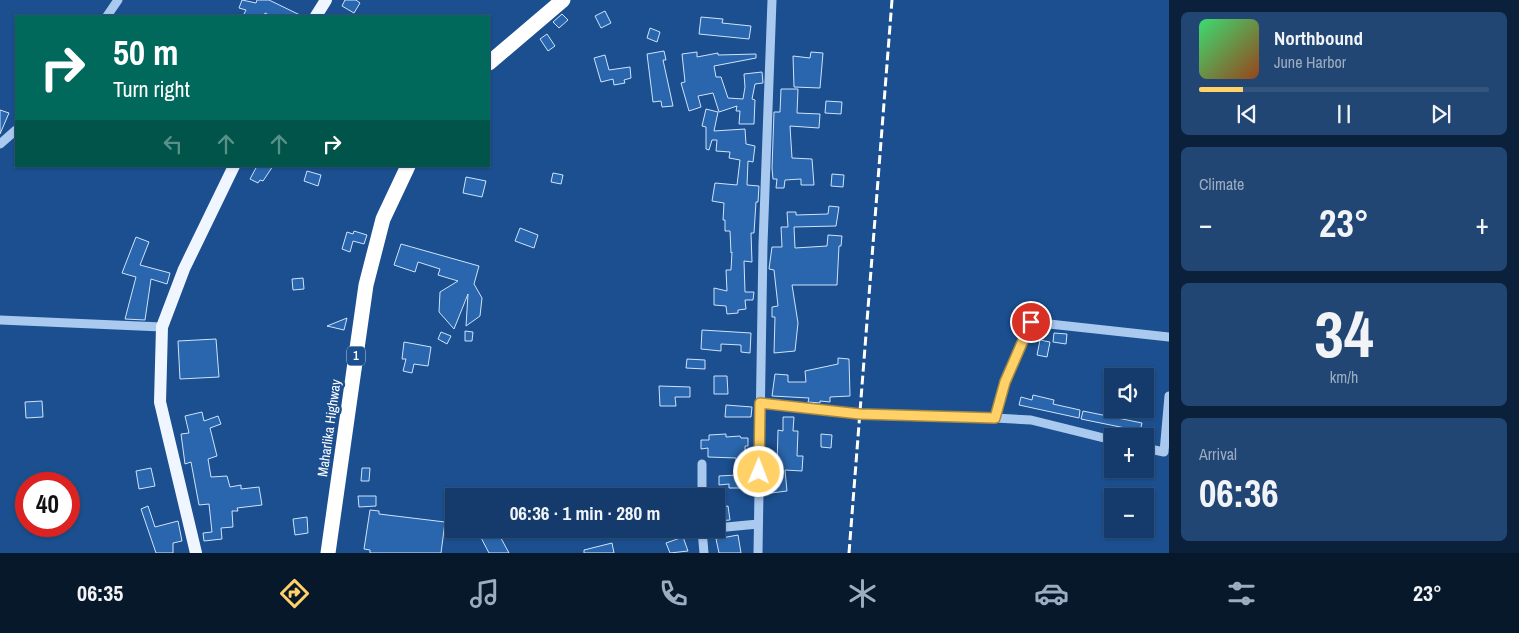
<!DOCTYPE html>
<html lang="en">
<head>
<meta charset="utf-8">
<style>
  body { margin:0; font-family:"Archivo Narrow",sans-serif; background:#214673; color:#f1f3f6; height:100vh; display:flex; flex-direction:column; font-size:19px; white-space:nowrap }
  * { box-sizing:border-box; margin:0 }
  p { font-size:16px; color:#9dadc1 }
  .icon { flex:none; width:28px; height:28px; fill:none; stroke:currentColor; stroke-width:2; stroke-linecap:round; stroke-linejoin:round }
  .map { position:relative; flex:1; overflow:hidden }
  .sheet { display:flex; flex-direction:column; gap:12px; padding:12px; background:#0b203b; width:350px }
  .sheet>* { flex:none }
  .hud { position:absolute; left:15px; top:15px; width:475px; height:152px; border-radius:0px; box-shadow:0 1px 4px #0004,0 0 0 1px #33557e; background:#00695c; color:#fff; overflow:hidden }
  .tools { position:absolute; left:1104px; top:368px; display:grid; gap:10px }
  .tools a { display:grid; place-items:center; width:50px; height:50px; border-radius:0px; background:#143b6b; box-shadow:0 1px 4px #0004,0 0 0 1px #33557e; font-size:25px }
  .speed { position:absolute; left:15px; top:472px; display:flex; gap:10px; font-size:25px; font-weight:700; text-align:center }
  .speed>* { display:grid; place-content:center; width:65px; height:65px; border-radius:50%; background:#143b6b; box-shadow:0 1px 4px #0004,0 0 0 1px #33557e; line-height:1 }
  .speed .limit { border:8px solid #d22; background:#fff; color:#111 }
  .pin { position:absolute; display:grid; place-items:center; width:42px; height:42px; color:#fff; margin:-21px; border:2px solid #fff; border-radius:50%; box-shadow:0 1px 5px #0007 }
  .me { position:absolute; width:55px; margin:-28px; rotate:1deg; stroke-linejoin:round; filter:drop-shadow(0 0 4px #0008) }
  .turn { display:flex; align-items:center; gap:18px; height:105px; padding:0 15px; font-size:22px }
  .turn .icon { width:65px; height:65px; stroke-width:2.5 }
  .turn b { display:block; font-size:35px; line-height:42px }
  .lanes { display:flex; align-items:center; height:48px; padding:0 15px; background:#0003; justify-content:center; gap:25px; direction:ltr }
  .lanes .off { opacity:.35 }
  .big { font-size:38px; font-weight:700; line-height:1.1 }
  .sheet .widget { flex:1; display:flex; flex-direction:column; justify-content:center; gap:8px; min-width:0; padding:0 18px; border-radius:8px; background:#214673 }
  .sheet .dial { align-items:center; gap:0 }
  .dial b { font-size:65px; line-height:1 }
  .song { display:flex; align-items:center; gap:15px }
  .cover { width:60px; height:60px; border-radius:8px; background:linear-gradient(135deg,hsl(140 70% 55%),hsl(20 70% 35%)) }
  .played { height:5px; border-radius:2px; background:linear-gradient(90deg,#ffd166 15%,#33557e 15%) }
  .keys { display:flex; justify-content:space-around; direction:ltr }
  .heat { display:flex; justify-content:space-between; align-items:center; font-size:28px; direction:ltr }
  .trip { position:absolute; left:445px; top:488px; width:280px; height:50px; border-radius:0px; background:#143b6b; box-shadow:0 1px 4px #0004,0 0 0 1px #33557e; font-weight:700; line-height:50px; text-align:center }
  .tab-bar { display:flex; height:80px; justify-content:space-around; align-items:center; background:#08182b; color:#9dadc1 }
  .tab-bar .icon { width:35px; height:35px }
  .tab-bar .active { color:#ffd166 }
  .tab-bar b { font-size:22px; color:#f1f3f6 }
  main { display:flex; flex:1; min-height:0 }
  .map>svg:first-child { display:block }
  .building { fill:#2a66ad; stroke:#cfe3fa }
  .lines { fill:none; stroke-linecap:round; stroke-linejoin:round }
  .minor { stroke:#a9c9ee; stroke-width:9 }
  .major { stroke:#f0f6ff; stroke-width:12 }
  .highway { stroke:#fff; stroke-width:15 }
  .rail { stroke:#fff; stroke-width:3; stroke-dasharray:9 4; stroke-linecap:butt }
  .route-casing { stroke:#a68842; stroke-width:12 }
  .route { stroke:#ffd166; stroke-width:9 }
  .labels { text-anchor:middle; stroke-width:5; stroke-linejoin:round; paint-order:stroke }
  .shield { fill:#1b4f8f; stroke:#bbcadd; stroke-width:1 }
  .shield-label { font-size:12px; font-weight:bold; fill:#fff }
  .street-label { font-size:14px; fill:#fff; stroke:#1b4f8f }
</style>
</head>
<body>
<main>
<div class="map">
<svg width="1169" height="553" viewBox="0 0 1169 553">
  <rect width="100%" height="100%" fill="#1b4f8f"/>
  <path class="building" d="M242,0l14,3 1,-3h12l33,16h-31l-6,-3 -1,3h-21l3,-6 -7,-2z
    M345,0h11l4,3 -6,10 -12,-7z
    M605,11l6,12 -10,5 -6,-12z
    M562,14l6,6 -9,8 -6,-6z
    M701,17l22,2 -1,4 29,3 -2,13 -50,-5z
    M650,28l10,4 -3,10 -10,-4z
    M547,34l8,12 -7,5 -8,-12z
    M664,51l2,9h-3l10,46 -11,1 -1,-6 -8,1 -6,-48z
    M697,52v5l21,-4v2l38,-1v4l-42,8 2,11h5l7,21 15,1 2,-12 -1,-13 18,-2 1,11 -8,1 -3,15 3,1 -1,24h-15l1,-13h-4l1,-5 -18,6 -6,-19 -15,3 3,11 -12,4 -8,-28 4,-1 -3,-28z
    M811,52l12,1 -3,35 -26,-1 -1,-31 17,2z
    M605,55l4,15 21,-3 1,11 -7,2 1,3 -11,2 -1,-6 -12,3 -7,-24z
    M781,89h17l-1,24 23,1 -1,14 -29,-2 2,32 20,1 2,26h-13v-6l-16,1 -1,8h-8l1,-9h-4l-1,-11 2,-56h6z
    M826,101l16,1 -1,12 -16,-1z
    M706,109l12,3 -4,19 31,-2 1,15 9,2 -2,16 -5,-1 -1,24 12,1 -1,16h-2l-2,31h-3l1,29 -8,-1 1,31h9l-1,8h-8l1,9 -8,1v3l-11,1 -1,-8 -12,-1v-17l13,3 -1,-21h5l1,-18 -1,1 -1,-22h-5v-11h-2l1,-17 -12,-2 3,-18 22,2 3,-25 -11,-2 1,-6 -14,-1 1,-11h-5l-3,10 -3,-1v-22l-4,-1z
    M0,110l9,3 -9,21z
    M257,166h16l-10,15 -3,-1 -2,3 -8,-4z
    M307,171l14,4 -3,11 -14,-5z
    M553,173l10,2 -2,9 -10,-2z
    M832,174l12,1 -1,12 -12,-1z
    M466,177l20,4 -4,16 -19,-4z
    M829,206l10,1 -3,19 -42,1 1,21 32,-2 1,-11 14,1 -1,10h-2l-2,39h-45l6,38 -3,28 -21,2 1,-36h-3v-10l6,-1 -4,-36 -5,-1 3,-22h10l-1,-20h7l-1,-15h9v3l32,-1z
    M520,228l18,7 -4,13 -19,-7z
    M354,231l13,4 -3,9 -11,-3 -3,11 -8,-3 5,-17 6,2z
    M136,237l13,5 -9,23 30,8 -3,11 -16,-5 -6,41 -20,-1 11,-42 -14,-4z
    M401,244l78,22 -5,18 8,14 -2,18 -14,10 2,-32 -14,35 -15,-17 1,-20 18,-11 -20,-6 2,-6 -22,-7 -3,10 -21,-7z
    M303,278l1,11 -11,1 -1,-11z
    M347,318l-3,12 -17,-4z
    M702,330l49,3 -1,20 -9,-1v-7l-20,-1v7l-20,-2z
    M465,331l8,1 -1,9h-7z
    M441,332l10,4 -4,8 -9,-5z
    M1054,333l13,1 -1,10 -13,-2z
    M216,339l3,38 -39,2 -2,-38z
    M1040,340l10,2 -3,15 -10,-2z
    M404,342l27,5 -3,19 -14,-2 -2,9 -9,-2 3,-12h-4z
    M838,358l11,1 1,37 -20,1v5l-10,-1v2l-12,-1 1,-4 -37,-2 3,-22 13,1v7h18l-1,-11 33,-7z
    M687,359l18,1v9l-19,-1z
    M714,376h13l1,18h-14z
    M659,386l31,1v10h-15l1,9h-16z
    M1033,395l21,5 -1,4 27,6 -1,8 -60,-13 2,-8 11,3z
    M42,401l1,16 -17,1 -1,-16z
    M726,405l26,2 -1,10h-26z
    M1083,411l59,12 -2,8 -59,-12z
    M202,412l2,9 14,-5 3,8 -11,4 7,28 -9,3 3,18 16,-1 3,11 11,-2v4l18,-2 3,18 -25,3 1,3h-6l1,16 -12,1 1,11 -18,2 -1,-8 9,-1 -3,-28 -10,1 -8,-43 -6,2 -4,-30 8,-1 -4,-17z
    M783,417h11l-1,14h5l-1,25h6l-1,15 -17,-1 2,21 -16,2 -2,-20h3l-1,-7h6l1,-36 5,1z
    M726,434v3l14,-1 1,2h7v8h-3l1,42h-17v-4l-10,1v-9l18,-1 -1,-17 -28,-1v-9l-7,1v-9h8v-5z
    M821,434l11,1 -1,13 -10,-1z
    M151,468l4,18 -16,3 -3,-18z
    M362,468h8l-1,13h-8z
    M358,496h18v10l-17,1z
    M148,506l7,21 23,-6 4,20 -9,2v10h-17l-15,-44z
    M728,506l2,14 -14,1v-13z
    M370,510l9,1v3l66,8 -4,31h-71v-3l-6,-1z
    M307,517l1,16 -13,2 -2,-16z
    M484,529h12l13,24h-20l-11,-21z
    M738,535l3,18h-22l-3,-14z
    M683,537l5,14 -18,2 -4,-10z
    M612,543l2,10h-30v-3z"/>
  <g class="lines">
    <path class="minor" d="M107,16l11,-16
      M0,144l16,-14
      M0,320l162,7
      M760,403l100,11 135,4
      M1112,440l-81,-20 -36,-2 10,-36 26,-60 138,15
      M1145,448l19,4 5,-56
      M702,464v32
      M716,528l42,-4
      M704,553l-2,-23 10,-1
      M758,553l5,-309 9,-244"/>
    <path class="major" d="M316,16l10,-16
      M196,553l-36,-151 2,-75 22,-58 50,-103"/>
    <path class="highway" d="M489,63l74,-63
      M328,553l38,-268 17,-66 25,-53"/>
    <path class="rail" d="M849,553l43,-553"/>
  </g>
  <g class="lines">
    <g class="route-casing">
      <path id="route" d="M759,472l1,-69 100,11 135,4 10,-36 26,-60"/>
    </g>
    <use href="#route" class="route"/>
  </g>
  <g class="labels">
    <rect class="shield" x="347" y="346.5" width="18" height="19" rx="4"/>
    <g class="shield-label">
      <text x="356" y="360">1</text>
    </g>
    <g class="street-label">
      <text transform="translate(329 428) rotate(-82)" y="5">Maharlika Highway</text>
    </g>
  </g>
</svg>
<div class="tools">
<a><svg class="icon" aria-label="sound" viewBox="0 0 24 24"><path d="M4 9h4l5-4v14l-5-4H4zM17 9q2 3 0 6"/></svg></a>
<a>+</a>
<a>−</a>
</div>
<div class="speed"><div class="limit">40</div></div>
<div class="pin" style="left:1031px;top:322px;background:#d93025"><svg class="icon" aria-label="arrive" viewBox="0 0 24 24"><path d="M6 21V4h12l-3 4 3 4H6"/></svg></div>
<svg class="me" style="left:759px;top:472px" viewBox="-20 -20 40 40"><circle r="17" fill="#ffd166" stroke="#fff" stroke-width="3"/><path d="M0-11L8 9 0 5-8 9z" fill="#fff"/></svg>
<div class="trip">06:36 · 1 min · 280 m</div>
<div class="hud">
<div class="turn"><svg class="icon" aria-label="right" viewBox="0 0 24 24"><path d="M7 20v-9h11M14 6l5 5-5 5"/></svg><div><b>50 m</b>Turn right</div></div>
<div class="lanes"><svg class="icon off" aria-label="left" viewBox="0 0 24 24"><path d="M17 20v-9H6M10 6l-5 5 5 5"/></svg><svg class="icon off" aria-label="ahead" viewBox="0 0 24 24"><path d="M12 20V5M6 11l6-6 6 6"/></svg><svg class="icon off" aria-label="ahead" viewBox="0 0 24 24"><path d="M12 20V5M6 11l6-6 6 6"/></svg><svg class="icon" aria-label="right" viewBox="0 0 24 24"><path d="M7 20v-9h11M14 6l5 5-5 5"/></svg></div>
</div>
</div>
<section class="sheet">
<div class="widget">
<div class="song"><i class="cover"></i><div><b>Northbound</b><p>June Harbor</p></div></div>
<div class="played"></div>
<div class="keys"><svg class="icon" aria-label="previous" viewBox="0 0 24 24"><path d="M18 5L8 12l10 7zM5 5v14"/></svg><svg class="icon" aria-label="pause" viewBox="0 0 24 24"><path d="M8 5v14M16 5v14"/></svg><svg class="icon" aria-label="next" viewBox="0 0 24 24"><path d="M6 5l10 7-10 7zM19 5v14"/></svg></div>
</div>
<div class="widget"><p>Climate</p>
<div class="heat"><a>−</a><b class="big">23°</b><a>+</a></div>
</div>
<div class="widget dial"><b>34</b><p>km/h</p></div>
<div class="widget"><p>Arrival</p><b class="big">06:36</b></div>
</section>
</main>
<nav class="tab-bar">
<b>06:35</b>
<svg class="icon active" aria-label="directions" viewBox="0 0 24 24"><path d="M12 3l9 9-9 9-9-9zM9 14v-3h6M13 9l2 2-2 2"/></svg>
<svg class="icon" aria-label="music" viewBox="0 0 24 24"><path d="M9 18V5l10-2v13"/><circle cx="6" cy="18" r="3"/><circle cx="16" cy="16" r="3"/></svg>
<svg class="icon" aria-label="phone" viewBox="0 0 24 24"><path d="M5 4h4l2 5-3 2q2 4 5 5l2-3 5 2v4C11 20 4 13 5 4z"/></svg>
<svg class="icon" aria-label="climate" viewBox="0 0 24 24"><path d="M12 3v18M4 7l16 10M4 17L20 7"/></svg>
<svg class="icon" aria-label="car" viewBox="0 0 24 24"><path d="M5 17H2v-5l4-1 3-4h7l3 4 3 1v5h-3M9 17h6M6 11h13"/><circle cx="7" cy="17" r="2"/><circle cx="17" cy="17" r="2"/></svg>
<svg class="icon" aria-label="filters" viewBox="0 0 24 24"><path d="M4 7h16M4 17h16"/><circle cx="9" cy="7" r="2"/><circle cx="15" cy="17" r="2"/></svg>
<b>23°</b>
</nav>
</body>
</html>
